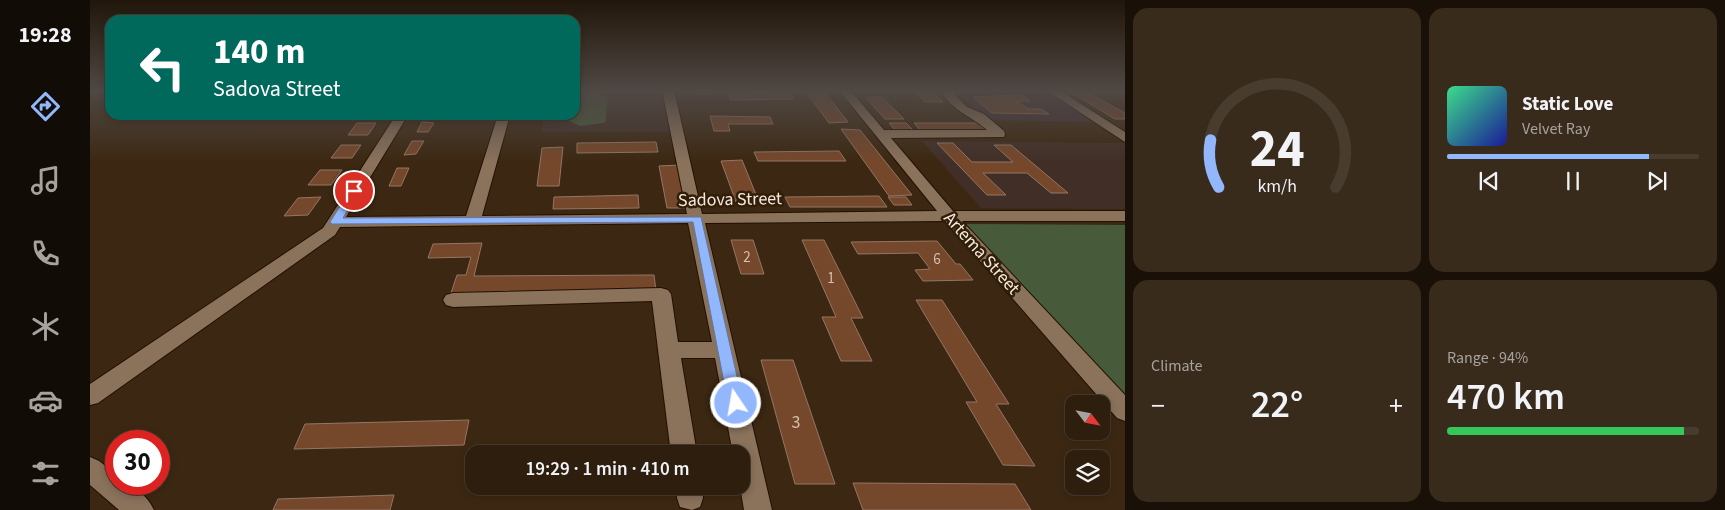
<!DOCTYPE html>
<html lang="en">
<head>
<meta charset="utf-8">
<style>
  body { margin:0; font-family:"Source Sans 3",sans-serif; background:#392b1c; color:#f1f3f6; height:100vh; display:flex; flex-direction:column; font-size:19px; white-space:nowrap }
  * { box-sizing:border-box; margin:0 }
  p { font-size:16px; color:#a7a29e }
  .icon { flex:none; width:28px; height:28px; fill:none; stroke:currentColor; stroke-width:2; stroke-linecap:round; stroke-linejoin:round }
  .map { position:relative; flex:1; overflow:hidden }
  .side { display:flex; flex-direction:column; gap:8px; padding:8px; background:#191008; width:600px }
  .side>* { flex:none }
  .guide { position:absolute; left:15px; top:15px; width:475px; height:105px; border-radius:15px; box-shadow:0 2px 8px #0003,0 0 0 1px #483c2e; background:#00695c; color:#fff; overflow:hidden }
  .needle { width:32px; rotate:122deg }
  .buttons { position:absolute; left:975px; top:395px; display:grid; gap:10px }
  .buttons a { display:grid; place-items:center; width:45px; height:45px; border-radius:10px; background:#2d1e0e; box-shadow:0 2px 8px #0003,0 0 0 1px #483c2e; font-size:25px }
  .speed { position:absolute; left:15px; top:430px; display:flex; gap:10px; font-size:25px; font-weight:700; text-align:center }
  .speed>* { display:grid; place-content:center; width:65px; height:65px; border-radius:50%; background:#2d1e0e; box-shadow:0 2px 8px #0003,0 0 0 1px #483c2e; line-height:1 }
  .speed .limit { border:8px solid #d22; background:#fff; color:#111 }
  .pin { position:absolute; display:grid; place-items:center; width:42px; height:42px; color:#fff; margin:-21px; border:2px solid #fff; border-radius:50%; box-shadow:0 1px 5px #0007 }
  .me { position:absolute; width:55px; margin:-28px; rotate:348deg; stroke-linejoin:round; filter:drop-shadow(0 0 4px #0008) }
  .turn { display:flex; align-items:center; gap:18px; height:105px; padding:0 25px; font-size:22px }
  .turn .icon { width:65px; height:65px; stroke-width:2.5 }
  .turn b { display:block; font-size:35px; line-height:42px }
  .big { font-size:38px; font-weight:600; line-height:1.1 }
  .side .tile { flex:1; display:flex; flex-direction:column; justify-content:center; gap:8px; min-width:0; padding:0 18px; border-radius:15px; background:#392b1c }
  .side .dial { align-items:center; gap:0 }
  .dial svg { height:130px; overflow:visible; fill:none; stroke:#483c2e; stroke-width:7; stroke-linecap:round; text-anchor:middle }
  .dial text { fill:#f1f3f6; stroke:none }
  .song { display:flex; align-items:center; gap:15px }
  .cover { width:60px; height:60px; border-radius:8px; background:linear-gradient(135deg,hsl(150 70% 55%),hsl(240 70% 35%)) }
  .played { height:5px; border-radius:2px; background:linear-gradient(90deg,#92b7fd 80%,#483c2e 80%) }
  .keys { display:flex; justify-content:space-around; direction:ltr }
  .heat { display:flex; justify-content:space-between; align-items:center; font-size:28px; direction:ltr }
  .charge { height:8px; border-radius:4px; background:linear-gradient(90deg,#34c759 94%,#483c2e 0) }
  .side .tiles { flex:1; display:grid; gap:8px; grid-template-columns:repeat(2,1fr) }
  .trip { position:absolute; left:375px; top:445px; width:285px; height:50px; border-radius:15px; background:#2d1e0e; box-shadow:0 2px 8px #0003,0 0 0 1px #483c2e; font-weight:600; line-height:50px; text-align:center }
  main { display:flex; flex:1; min-height:0 }
  .tab-bar { display:flex; flex-direction:column; width:90px; justify-content:space-around; align-items:center; background:#120c06; color:#a7a29e }
  .tab-bar .icon { width:35px; height:35px }
  .tab-bar .on { color:#92b7fd }
  .tab-bar b { font-size:22px; color:#f1f3f6 }
  .map>svg:first-child { display:block }
  .commercial { fill:#402e36 }
  .education { fill:#412f27 }
  .green { fill:#475b3b }
  .building { fill:#75472b; stroke:#947665 }
  .lines { fill:none; stroke-linecap:round; stroke-linejoin:round }
  .minor-casing { stroke:#221000; stroke-width:2 }
  .minor { fill:#8a725b; fill-rule:evenodd }
  .route { fill:#92b7fd; stroke:#5f77a4 }
  .labels { text-anchor:middle; stroke-width:5; stroke-linejoin:round; paint-order:stroke }
  .number-label { font-size:15px; fill:#d6c0b0 }
  .street-label { font-size:18px; fill:#f6e9dc; stroke:#311e08 }
  .near-number-label { font-size:18px; fill:#d6c0b0 }
</style>
</head>
<body>
<main>
<nav class="tab-bar">
<b>19:28</b>
<svg class="icon on" aria-label="directions" viewBox="0 0 24 24"><path d="M12 3l9 9-9 9-9-9zM9 14v-3h6M13 9l2 2-2 2"/></svg>
<svg class="icon" aria-label="music" viewBox="0 0 24 24"><path d="M9 18V5l10-2v13"/><circle cx="6" cy="18" r="3"/><circle cx="16" cy="16" r="3"/></svg>
<svg class="icon" aria-label="phone" viewBox="0 0 24 24"><path d="M5 4h4l2 5-3 2q2 4 5 5l2-3 5 2v4C11 20 4 13 5 4z"/></svg>
<svg class="icon" aria-label="climate" viewBox="0 0 24 24"><path d="M12 3v18M4 7l16 10M4 17L20 7"/></svg>
<svg class="icon" aria-label="car" viewBox="0 0 24 24"><path d="M5 17H2v-5l4-1 3-4h7l3 4 3 1v5h-3M9 17h6M6 11h13"/><circle cx="7" cy="17" r="2"/><circle cx="17" cy="17" r="2"/></svg>
<svg class="icon" aria-label="filters" viewBox="0 0 24 24"><path d="M4 7h16M4 17h16"/><circle cx="9" cy="7" r="2"/><circle cx="15" cy="17" r="2"/></svg>
</nav>
<div class="map">
<svg width="1035" height="510" viewBox="0 0 1035 510">
  <rect width="100%" height="100%" fill="#3c2812"/>
  <path class="commercial" d="M867,90h90l50,32 -110,-2z"/>
  <path class="education" d="M485,90h97l10,42h-141l4,-17h30z
    M832,141l203,2v66l-144,-1z"/>
  <path class="green" d="M494,92h13l10,6 -1,23 -3,2 -23,3 -13,-6 1,-5h7v-21z
    M871,224l164,1v176z"/>
  <path class="building" d="M603,90h16l2,4h-17z
    M715,90h18l25,32 -19,1z
    M823,90h17l13,12h-18z
    M977,90h16l42,23v6h-10z
    M699,92l5,7 -63,1 -3,-7z
    M932,95l8,6h-14l12,8h13l8,5 -57,-1 -19,-16z
    M775,97h17l22,22h-19z
    M620,116l60,1 3,7h-45l2,7h-16z
    M332,122l12,1 -6,9h-11z
    M267,123h19l-8,12h-20z
    M799,123h17l8,8h-18z
    M824,123h68l10,9 -71,-1z
    M751,129l19,1 52,65 -23,1z
    M322,141h12l-8,13 -12,1z
    M566,142l2,10 -81,1v-10z
    M847,143h16l19,19h41l-19,-17h17l57,48h-17l-24,-20h-44l23,22h-19z
    M251,145h20l-9,13h-21z
    M473,147l-4,39h-22l5,-38z
    M749,151l7,10h-88l-4,-9z
    M652,160l17,42h-23l-15,-41z
    M590,165l10,43h-23l-8,-42z
    M307,168h12l-8,18h-12z
    M230,170h22l-11,15h-23z
    M548,195l1,13 -86,1 1,-12z
    M789,196l8,11h-97l-5,-10z
    M231,197l-13,18 -24,1 14,-18z
    M798,197h18l6,8h-18z
    M641,240h22l11,34h-23z
    M712,240h22l39,78h-12l21,43h-31l-19,-44h14z
    M847,241l19,23h4l13,16 -50,1 -8,-11 15,-1 -12,-16 -60,1 -7,-12z
    M392,243l-8,33 180,-1 2,16 -205,2 6,-18h9l5,-18 -43,1 5,-14z
    M826,300h26l67,104h-13l39,62 -32,-1 -37,-63h11z
    M671,360h32l42,124h-40z
    M379,420l-5,25 -170,4 11,-25z
    M583,445l1,9h-110v-8z
    M763,483l162,1 16,26h-168z
    M304,495l-4,15h-117l5,-11z"/>
  <g class="lines">
    <g class="minor-casing">
      <path id="minor" d="M572,90h12l28,124 235,-3 -98,-121h11l34,40h103c-16,-14 -30,-17 -44,-35l4,-5h11l-3,5 12,12 17,7 20,17 1,3 -1,3 -113,1 62,73h172v10h-163l163,174v26l-8,-3 -172,-197 -240,2 67,287h-28l-4,-24 1,-32h-8l-18,-96h-34l16,96h-26l-19,-153 -199,6 -7,-2 -3,-5 3,-5 7,-2 208,-5 7,2 3,4 7,48h34l-24,-119 -348,4 -5,8 -237,168 -8,2v-21l233,-156 73,-113h12l-62,102 120,-1 32,-101h12l-28,101 205,-2z
        M956,90h13l66,42v10z
        M0,457l9,4 17,13v10c17,0 31,11 38,26h-35l-29,-25z
        M586,486h26l1,12 -3,9 -8,3 -12,-3 -3,-9z"/>
    </g>
    <use href="#minor" class="minor"/>
  </g>
  <linearGradient id="sky" x2="0" y2="1"><stop stop-color="#21160a"/><stop offset="0.56" stop-color="#504844"/><stop offset="1" stop-color="#504844" stop-opacity="0"/></linearGradient>
  <rect width="1035" height="162" fill="url(#sky)"/>
  <path class="route" d="M261,189l8,2 -16,27 358,-1 42,186 -2,5 -5,1 -6,-1 -2,-5 -35,-181 -361,2 -2,-2z"/>
  <g class="labels">
    <g class="number-label">
      <text x="657" y="262">2</text>
      <text x="847" y="264">6</text>
      <text x="741" y="283">1</text>
    </g>
    <g class="street-label">
      <text transform="translate(640 199) rotate(-1)" y="6">Sadova Street</text>
      <text transform="translate(892 253) rotate(48)" y="6">Artema Street</text>
    </g>
    <g class="near-number-label">
      <text x="706" y="428">3</text>
    </g>
  </g>
</svg>
<div class="buttons">
<a><svg class="needle" viewBox="-14 -14 28 28"><path d="M0-13l5 13h-10z" fill="#e53935"/><path d="M0 13l5-13h-10z" fill="#a7a29e"/></svg></a>
<a><svg class="icon" aria-label="layers" viewBox="0 0 24 24"><path d="M12 4l9 5-9 5-9-5zM3 14l9 5 9-5"/></svg></a>
</div>
<div class="speed"><div class="limit">30</div></div>
<div class="pin" style="left:264px;top:191px;background:#d93025"><svg class="icon" aria-label="arrive" viewBox="0 0 24 24"><path d="M6 21V4h12l-3 4 3 4H6"/></svg></div>
<svg class="me" style="left:646px;top:403px" viewBox="-20 -20 40 40"><circle r="17" fill="#92b7fd" stroke="#fff" stroke-width="3"/><path d="M0-11L8 9 0 5-8 9z" fill="#fff"/></svg>
<div class="trip">19:29 · 1 min · 410 m</div>
<div class="guide">
<div class="turn"><svg class="icon" aria-label="left" viewBox="0 0 24 24"><path d="M17 20v-9H6M10 6l-5 5 5 5"/></svg><div><b>140 m</b>Sadova Street</div></div>
</div>
</div>
<section class="side">
<div class="tiles">
<div class="tile dial"><svg viewBox="0 0 100 80">
<path d="M14 69A42 42 0 1 1 86 69"/>
<path d="M14 69A42 42 0 0 1 9 40" stroke="#92b7fd"/>
<text x="50" y="56" font-size="32" font-weight="700">24</text>
<text x="50" y="72" font-size="11">km/h</text>
</svg></div>
<div class="tile">
<div class="song"><i class="cover"></i><div><b>Static Love</b><p>Velvet Ray</p></div></div>
<div class="played"></div>
<div class="keys"><svg class="icon" aria-label="previous" viewBox="0 0 24 24"><path d="M18 5L8 12l10 7zM5 5v14"/></svg><svg class="icon" aria-label="pause" viewBox="0 0 24 24"><path d="M8 5v14M16 5v14"/></svg><svg class="icon" aria-label="next" viewBox="0 0 24 24"><path d="M6 5l10 7-10 7zM19 5v14"/></svg></div>
</div>
<div class="tile"><p>Climate</p>
<div class="heat"><a>−</a><b class="big">22°</b><a>+</a></div>
</div>
<div class="tile"><p>Range · 94%</p><b class="big">470 km</b><div class="charge"></div></div>
</div>
</section>
</main>
</body>
</html>
